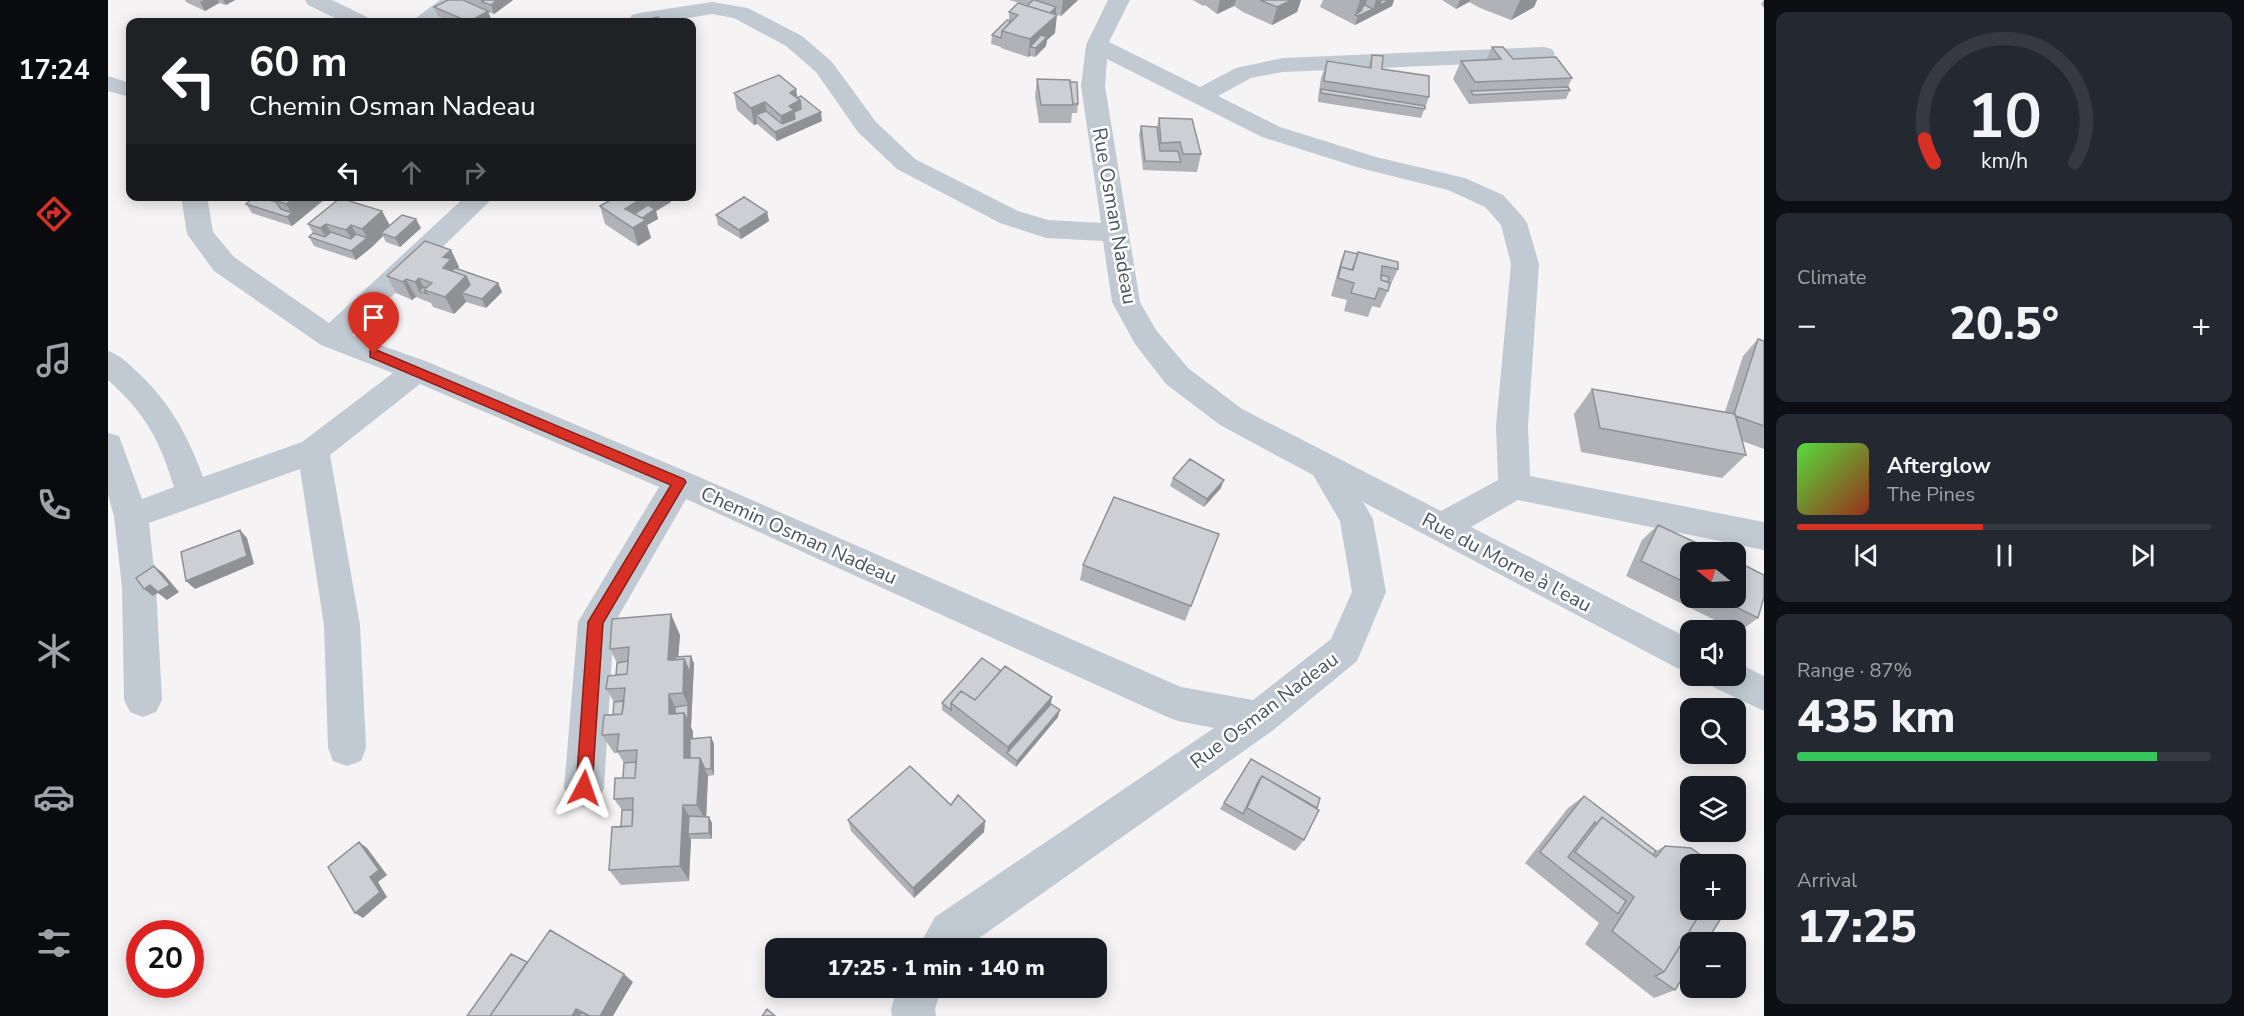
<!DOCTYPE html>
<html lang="en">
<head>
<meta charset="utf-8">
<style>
  body { margin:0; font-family:"Nunito Sans",sans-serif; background:#242831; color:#f1f3f6; height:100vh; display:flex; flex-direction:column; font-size:22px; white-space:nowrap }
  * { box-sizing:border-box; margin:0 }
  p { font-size:20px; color:#9ea1a6 }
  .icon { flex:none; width:33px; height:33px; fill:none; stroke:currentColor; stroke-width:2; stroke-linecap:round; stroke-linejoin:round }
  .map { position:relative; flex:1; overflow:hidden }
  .drawer { display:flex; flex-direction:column; gap:12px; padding:12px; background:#0d0f14; width:480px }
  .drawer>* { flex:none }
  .hud { position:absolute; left:18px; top:18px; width:570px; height:183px; border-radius:12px; box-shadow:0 3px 15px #0003; background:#202124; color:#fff; overflow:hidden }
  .needle { width:39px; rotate:288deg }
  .tools { position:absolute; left:1572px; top:542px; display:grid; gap:12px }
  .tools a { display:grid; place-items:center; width:66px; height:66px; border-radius:12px; background:#171b24; box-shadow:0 3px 15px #0003; font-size:30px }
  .speed { position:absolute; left:18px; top:920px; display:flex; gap:12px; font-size:30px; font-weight:700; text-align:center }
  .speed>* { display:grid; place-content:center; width:78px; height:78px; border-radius:50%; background:#171b24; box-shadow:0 3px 15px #0003; line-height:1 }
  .speed .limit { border:9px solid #d22; background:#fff; color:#111 }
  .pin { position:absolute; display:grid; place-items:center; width:51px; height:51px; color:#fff; margin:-62px -26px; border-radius:50% 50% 50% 0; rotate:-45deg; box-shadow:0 0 6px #0007 }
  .pin .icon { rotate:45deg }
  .me { position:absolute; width:66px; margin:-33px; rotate:4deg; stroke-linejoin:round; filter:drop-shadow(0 0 4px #0008) }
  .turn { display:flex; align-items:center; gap:21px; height:126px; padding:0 24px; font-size:27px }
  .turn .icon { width:78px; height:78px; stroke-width:2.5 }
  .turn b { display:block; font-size:42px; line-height:51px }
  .lanes { display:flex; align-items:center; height:57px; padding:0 24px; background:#0003; justify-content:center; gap:30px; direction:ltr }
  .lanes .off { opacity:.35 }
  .big { font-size:45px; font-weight:800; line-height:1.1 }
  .drawer .widget { flex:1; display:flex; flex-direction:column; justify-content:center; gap:9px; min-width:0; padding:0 21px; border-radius:12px; background:#242831 }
  .drawer .dial { align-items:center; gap:0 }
  .dial svg { height:156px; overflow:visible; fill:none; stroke:#363941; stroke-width:7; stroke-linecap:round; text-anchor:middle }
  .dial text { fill:#f1f3f6; stroke:none }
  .song { display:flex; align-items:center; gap:18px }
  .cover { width:72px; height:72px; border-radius:9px; background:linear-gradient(135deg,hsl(110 70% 55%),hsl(10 70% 35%)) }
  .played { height:6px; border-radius:3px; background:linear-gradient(90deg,#d93025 45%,#363941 45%) }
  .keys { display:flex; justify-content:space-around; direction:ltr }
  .heat { display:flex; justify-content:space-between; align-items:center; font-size:33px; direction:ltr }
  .charge { height:9px; border-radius:4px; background:linear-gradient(90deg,#34c759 87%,#363941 0) }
  .trip { position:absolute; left:657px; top:938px; width:342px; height:60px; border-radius:12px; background:#171b24; box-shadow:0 3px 15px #0003; font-weight:800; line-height:60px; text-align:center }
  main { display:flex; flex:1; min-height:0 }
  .tab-bar { display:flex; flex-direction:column; width:108px; justify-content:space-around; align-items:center; background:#090b0e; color:#9ea1a6 }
  .tab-bar .icon { width:42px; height:42px }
  .tab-bar .current { color:#d93025 }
  .tab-bar b { font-size:27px; color:#f1f3f6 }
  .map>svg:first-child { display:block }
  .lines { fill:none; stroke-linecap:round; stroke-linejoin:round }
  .minor { fill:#c1cad2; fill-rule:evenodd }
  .wall { fill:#b0b2b7 }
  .shaded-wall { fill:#909195 }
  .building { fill:#cdcfd5; stroke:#909195; stroke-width:1.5 }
  .route { fill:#d93025; stroke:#8d1f18; stroke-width:1.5 }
  .labels { text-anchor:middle; stroke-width:5; stroke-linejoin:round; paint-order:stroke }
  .street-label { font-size:20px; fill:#4a5661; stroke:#fff }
</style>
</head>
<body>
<main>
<nav class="tab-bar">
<b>17:24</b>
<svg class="icon current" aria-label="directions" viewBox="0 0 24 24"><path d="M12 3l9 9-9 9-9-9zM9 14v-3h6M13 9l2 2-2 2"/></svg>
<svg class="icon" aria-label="music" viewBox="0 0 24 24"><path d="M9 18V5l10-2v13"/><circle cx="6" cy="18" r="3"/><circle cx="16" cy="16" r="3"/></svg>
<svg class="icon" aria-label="phone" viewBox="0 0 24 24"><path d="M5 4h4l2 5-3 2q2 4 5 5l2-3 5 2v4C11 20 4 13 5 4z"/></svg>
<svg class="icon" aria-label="climate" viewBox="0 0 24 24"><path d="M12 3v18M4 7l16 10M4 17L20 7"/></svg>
<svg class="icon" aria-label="car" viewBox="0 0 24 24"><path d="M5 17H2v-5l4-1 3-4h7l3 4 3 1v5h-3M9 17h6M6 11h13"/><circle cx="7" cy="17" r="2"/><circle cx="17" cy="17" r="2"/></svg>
<svg class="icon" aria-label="filters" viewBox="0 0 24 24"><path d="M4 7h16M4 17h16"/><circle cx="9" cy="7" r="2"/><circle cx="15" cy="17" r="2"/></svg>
</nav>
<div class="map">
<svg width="1656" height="1016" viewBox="0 0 1656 1016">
  <rect width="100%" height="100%" fill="#f5f3f3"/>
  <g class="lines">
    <path class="minor" d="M197,0h27l35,17 3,5h-27l-35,-17z
      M332,0h25l-27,22h-24l3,-5z
      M1000,0h22l-21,42 91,45 36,-19 47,-10 261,-11 8,2 3,5 -3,5 -8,2 -261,11 -32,6 -33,18 62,31 96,30 89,21 38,17 20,22 4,6 12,41 -11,162 2,50 234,46v28l-246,-50 -47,27 219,112v34l-13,-5 -314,-166 10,17 13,73 -29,69 -85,70 -307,217h-47l17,-31 279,-189 -36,-7 -13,-5 -479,-217 -72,125 -10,164 -6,13 -14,6 -14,-6 -6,-13 14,-166 81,-135 -239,-103 -90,71 30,170 6,123 -5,13 -14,5 -14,-5 -5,-13 -4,-123 -24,-156 -151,54 7,64 6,113 -6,12 -13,5 -13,-5 -6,-12 -2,-113 -8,-71 -6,-21v-62l11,3 23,63 32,-12c-15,-48 -28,-73 -66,-107v-29c11,4 18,10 26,18 34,30 54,66 69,108l99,-35 91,-69 -72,-28 -107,-74 -27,-37 -6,-38h26l6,36 21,25 95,66 137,-127h29l-143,139 76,27 262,111 491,214 72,13 78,-61 21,-47 -12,-71 -27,-46 -93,-50 -54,-41 -31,-40 -23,-42 -9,-61 -57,-3 -46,-15 -103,-54 -39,-37 -42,-60 -30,-26 -52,-28 -22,-4 -48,8h-33l-2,-2 3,-5 8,-2 72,-11 36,6 54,28 30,26 44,60 39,37 103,52 30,9 53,3 -20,-137 5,-41zM999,59l155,78 98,31 88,22 37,17 16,18 10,39 -15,162 2,54 -57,31 -199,-102 -54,-41 -32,-38 -16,-28 -35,-216z
      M0,76l22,7v14l-22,-6z
      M1628,662l28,14v35l-51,-24 -5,-12h28z
      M790,987h44l-7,22 1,7h-44l-1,-7z"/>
  </g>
  <path class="wall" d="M77,0h50l-9,5 -7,-2 -14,8 -19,-9z
    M340,0h65l-19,14 -6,-2 3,7 -5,3h-34l-14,-6 -4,-9z
    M901,0h69l-17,16 -5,-2 -1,19 -8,7 -1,6 -11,11 -5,-1 -2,1 -27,-9v-1l-10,-3 1,-9 17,-15v-8l18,-7z
    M1085,0h108l-4,12 -25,13 -29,-13 -9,-6 -17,8 -12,-9 -2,1z
    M1215,0h71l-2,6 -37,19 -35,-18z
    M1334,0h95l-3,7 -23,13 -31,-12 -11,-6 -13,7z
    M1656,0v8l-3,-4z
    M1384,47l21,12 59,19 -4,9 2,3 -4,9 -97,5 -16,-25 8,-18 25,-1z
    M1264,55l10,14 47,28 -8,21 -103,-16v-4l3,-20 6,-17 41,6z
    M929,79l41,25 -1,9h-5l-1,10h-32l-4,-27z
    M626,93l63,5 25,23 -45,20 -20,-17 -3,1 -17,-15z
    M1051,118l42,36 -4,18 -54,-2 -4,-35 2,-9 16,1z
    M147,196l73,1 -36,29 -40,-13 -6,-9z
    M501,196l62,6 -15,9 2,8 -11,6 4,13 -13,8 -33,-22 -5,-18 10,-6z
    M232,198l50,27 31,3 -21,19 -14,-5 -3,-6 -27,24 -42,-14 -5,-9 4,-4 -5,-9z
    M659,212l2,9 -28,18 -23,-14 -2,-10z
    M343,250l8,17 -1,2 40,14 4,9 -16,16 -20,-6 -12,12 -21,-7 -2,-4 -15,-6 -4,3 -16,-7 -9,-17z
    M1237,251l53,18 -18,39 -8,-2 -4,11 -24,-6 3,-11 -16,-4 10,-36z
    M1650,339l6,2v108l-22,-8 4,14 -24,23 -141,-26 -7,-38 18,-25 133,23 18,-56z
    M1065,478l48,10 -17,19 -34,-21z
    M1550,525l32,27v45h46l22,21 -19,14 -113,-56 16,-36z
    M1111,534l-34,87 -105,-41 3,-15z
    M572,635l-2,22 13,-1 3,8 -3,63 2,5v7l18,-2 3,7v31l-6,1 -2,41h3l3,6v16h-21l-2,42 -68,4 -12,-15 12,-43 1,-17 -8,-11 9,-21 1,-15 -6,-10h-4l-12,-18 11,-20 1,-13 -8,-13 10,-14 1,-12 -7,-14z
    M893,671l51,26 -1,7 7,13 -42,50 -74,-57v-7z
    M1143,759l53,81 -9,11 -75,-42z
    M1476,796l72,55 9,-5 10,144 -21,8 -69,-54 14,-21 -74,-60 43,-55z
    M843,805l34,16 -1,11 -70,66 -63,-67 -3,-11z"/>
  <path class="shaded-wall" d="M96,0h14l1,3 -14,8 -5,-9z
    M115,0h12l-9,5z
    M373,0h32l-19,14 -3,-9 -9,-3 3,9z
    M955,0h15l-17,16z
    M1112,0h16l-2,6 -17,8z
    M1184,0h9l-4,12 -25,13 5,-18z
    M1252,0h7l-5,14 11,-5 3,-9h18l-2,6 -37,19 3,-9 -3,-1z
    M1352,0h10l-1,2 -13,7z
    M1412,0h17l-3,7 -23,13z
    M948,7v9l-6,-3z
    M380,11l3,8 -5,3h-17z
    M949,15l-2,18 -8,7 -1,6 -11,11 1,-9 -6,-1v9l-2,1 2,-18z
    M688,89l2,12 2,-1 21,12 1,9 -45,20 -2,-9 7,-3 -1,-13 9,-23z
    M657,102l3,18 -12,-5 1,9 -3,1 -3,-17z
    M188,196h32l-31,26 -11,-18z
    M538,196h24l1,6 -15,9 2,8 -11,6 4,13 -13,8 -5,-18 -8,-19z
    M274,211l10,18 -11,4 2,3 -11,11 -10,-18z
    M659,212l2,9 -28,18 -2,-9z
    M184,213l5,9 -5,4 -5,-9z
    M308,219l5,9 -21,19 -5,-9z
    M218,224l10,17 -6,3 -10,-16z
    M243,225l10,17 6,-4 5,9 -16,13 -5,-9 5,-4 -10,-17z
    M343,250l8,17 -3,3 4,7 -17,-9v-11z
    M358,276l8,18 -12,-1 4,9 -12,12 -9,-17z
    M311,278l6,12 -6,1 -4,-9z
    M298,279l10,18 -4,3 -9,-18z
    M390,283l4,9 -16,16 -4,-9z
    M1116,480l-3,8 -17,19 3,-8z
    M132,530l7,8 7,26 -59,25 -9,-8z
    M46,566l9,7 16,19 -12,8 -9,-7 -5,3 -9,-7z
    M563,614l9,21 -3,38 -9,-13z
    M583,656l3,8 -3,63 2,5v38l-9,-12v-45l4,-8 -5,-12 1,-34z
    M561,694l9,19 -9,1z
    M944,697l-3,14 -42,42 1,-6z
    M952,710l-2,7 -42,50 1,-6z
    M603,737l3,7v31l-3,-6z
    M592,758l8,18 -2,45 -9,-16z
    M575,805l9,17 -4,12 3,5 -2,42 -9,-15z
    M601,817l3,6v16l-3,-6z
    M877,821l-1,11 -70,66 -1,-10z
    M251,842l8,6 20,27 -9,7 9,15 -24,21 -8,-5 15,-36z
    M516,974l9,8 -20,34h-13z
    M468,1009l10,7h-14z"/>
  <path class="building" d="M340,0h15l25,11 -19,11 -35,-15z
    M377,0h12l-6,5 -9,-3z
    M925,0h2l21,7 -6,6 -23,-7z
    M1152,0h32l-15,7z
    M1273,0h9l-10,5z
    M910,3l39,12 -27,24 -28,-8 16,-16 -9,-3z
    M1257,5l8,4 -15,7 -3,-1 6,-4 2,-5z
    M550,17l3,5h-27z
    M899,20l4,1 -9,10 -1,7 -9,-3z
    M933,35l6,2 -11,11 -6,-1z
    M1384,47h11l10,12 43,-2 16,21 -97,4 -14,-21 40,-2z
    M1264,55l11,1 -1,13 47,7v21l-105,-16 3,-20 44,7z
    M671,75l17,14 -6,4 10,7 -11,6 5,4 -13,6 -16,-14 -14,6 -17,-15z
    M929,79l33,1 3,25h-32z
    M962,82h7l1,22h-5z
    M1460,87l2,3 -97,5 -2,-4z
    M1213,89l104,17v3l-104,-16z
    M693,96l20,16 -46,20 -19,-17 10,-4 16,13 13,-5 -1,-7 7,-3 -1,-9 -3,-2z
    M1051,118l33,1 9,35h-18l-3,-12 -19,1z
    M1033,126l16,1 3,24h18l3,11 -36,-1z
    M147,196h10l1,3 10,3 5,7 11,4 -5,4 -41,-13z
    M172,196h16l-10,8 -11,-4z
    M501,196h37l-21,13 21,11 -13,8 -33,-22 12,-7z
    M636,197l23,15 -28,18 -23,-15z
    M232,198l42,13 -20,18 -11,-4 -5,5 -20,-6 -6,4 -12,-4z
    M540,205l7,4 -13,9 -8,-4z
    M294,215l14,4 -21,19 -14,-5z
    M223,232l20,7 5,-5 11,4 -16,13 -42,-14 4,-4 12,4z
    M317,241l26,9 -8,7 8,2 -8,9 23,8 -21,21 -21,-7 8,-7 -13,-5 -4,4 -9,-3 -3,3 -16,-6z
    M1237,251l13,3 -6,16 -11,-3 -3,9z
    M1250,252l40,10v7l-16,-3 -1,14 9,3 -2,8 -9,-3 -4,11 -24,-6 3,-10 -16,-5 3,-11 12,3z
    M347,268l43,15 -16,16 -20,-6 8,-8 -4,-9 -14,-5z
    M1273,275l8,2 -1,5 -7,-2z
    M316,287l2,1 -2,2 3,4 -8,-3z
    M1650,339l6,2v85l-28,-10 -2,-2z
    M1484,389l143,25 11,41 -146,-27z
    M1082,459l34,21 -17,19 -34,-21z
    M1006,497l105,37 -28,72 -108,-41z
    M1550,525l58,27h-26v33l-49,-24z
    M132,530l7,26 -61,25 -5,-29z
    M1628,561l28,14v22l-6,21 -42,-21h20z
    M46,566l16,19 -12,7 -8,-7 -6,4 -8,-11z
    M563,614l-3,46 16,-1 -1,34 -14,1v20l15,-1v45h16l-3,47h-14l-3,61 -71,4 3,-43 20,-1 1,-28 -19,1 1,-21h20l2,-28 -20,1 2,-17 -17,1 2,-20 18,-1 3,-26 -19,1 2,-13 19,-2 2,-27 -19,2 2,-30z
    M583,656l-1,17 -6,-14 -9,1v-3z
    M874,658l19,13 -26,29 -14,-9 -10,12v7l-9,-7z
    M520,661l-1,13 -11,1 1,-12z
    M897,666l47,31 -44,50 -57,-44 10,-12 14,9z
    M516,701l-2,13 -9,1 1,-13z
    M943,704l9,6 -43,51 -10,-8z
    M580,705v16l-4,-8 -9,1v-7z
    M603,737v32h-6l-5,-11h-10v-19z
    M1143,759l69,39 -3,10 -55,-32 -4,6 -15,32 -19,-11z
    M528,762l-1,16h-12l1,-15z
    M802,766l41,39 7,-10 27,26 -72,67 -65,-68z
    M1154,776l57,34 -15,30 -57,-32z
    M1476,796l72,55 -3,4 -51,-38 -5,7 -2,-2 -27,35 58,44 -8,13 -78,-62z
    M514,810h11l-1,16 -11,1z
    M581,816l20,1v16l-21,1z
    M1494,817l54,40 9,-11 26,2 22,16h-23v45h13l-39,63 -52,-41 22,-34 -59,-45z
    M251,842l20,28 -9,7 10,15 -25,21 -27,-46z
    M1595,909h24l-21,33h-16v24l-15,24 -20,-14 9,-4z
    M442,930l74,44 -24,42h-10l-14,-7 -4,7h-82z
    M403,954l16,8 -37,54h-23z
    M659,1009l8,7h-13z
    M473,1012l8,4h-10z"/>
  <path class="route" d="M266,349l310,130 2,3 -83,141 -11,165 -2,6 -6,2 -6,-2 -2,-6 12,-166 83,-137 -301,-128v-6z"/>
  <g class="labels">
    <g class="street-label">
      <text transform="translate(1007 216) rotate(80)" y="7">Rue Osman Nadeau</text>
      <text transform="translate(691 535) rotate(24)" y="7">Chemin Osman Nadeau</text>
      <text transform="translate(1399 562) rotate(28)" y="7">Rue du Morne à l'eau</text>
      <text transform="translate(1156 710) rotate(-37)" y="7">Rue Osman Nadeau</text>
    </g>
  </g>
</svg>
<div class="tools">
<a><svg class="needle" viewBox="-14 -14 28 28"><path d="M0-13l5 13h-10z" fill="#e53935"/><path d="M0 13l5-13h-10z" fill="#9ea1a6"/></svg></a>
<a><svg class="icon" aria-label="sound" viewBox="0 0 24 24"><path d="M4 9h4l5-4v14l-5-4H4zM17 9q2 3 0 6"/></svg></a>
<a><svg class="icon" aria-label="search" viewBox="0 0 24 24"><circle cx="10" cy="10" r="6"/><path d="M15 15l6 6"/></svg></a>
<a><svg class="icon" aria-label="layers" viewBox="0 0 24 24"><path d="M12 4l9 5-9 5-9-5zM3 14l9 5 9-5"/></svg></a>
<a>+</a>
<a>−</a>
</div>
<div class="speed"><div class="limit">20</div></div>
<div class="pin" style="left:266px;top:354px;background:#d93025"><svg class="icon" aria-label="arrive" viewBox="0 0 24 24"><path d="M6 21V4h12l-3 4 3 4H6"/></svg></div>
<svg class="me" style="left:476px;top:788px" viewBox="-20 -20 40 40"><path d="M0-17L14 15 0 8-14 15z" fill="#d93025" stroke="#fff" stroke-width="4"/></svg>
<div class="trip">17:25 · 1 min · 140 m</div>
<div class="hud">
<div class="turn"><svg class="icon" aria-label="left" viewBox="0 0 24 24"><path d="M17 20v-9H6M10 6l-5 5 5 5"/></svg><div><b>60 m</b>Chemin Osman Nadeau</div></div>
<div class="lanes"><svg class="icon" aria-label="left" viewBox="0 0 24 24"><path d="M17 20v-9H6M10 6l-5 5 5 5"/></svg><svg class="icon off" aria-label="ahead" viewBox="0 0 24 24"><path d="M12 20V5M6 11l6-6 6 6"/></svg><svg class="icon off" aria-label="right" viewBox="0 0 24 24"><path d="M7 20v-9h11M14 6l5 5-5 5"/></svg></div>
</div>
</div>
<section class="drawer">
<div class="widget dial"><svg viewBox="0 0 100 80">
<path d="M14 69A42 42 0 1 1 86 69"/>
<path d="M14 69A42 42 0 0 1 9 57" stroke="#d93025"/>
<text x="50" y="56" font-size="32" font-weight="700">10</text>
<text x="50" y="72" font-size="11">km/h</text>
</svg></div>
<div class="widget"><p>Climate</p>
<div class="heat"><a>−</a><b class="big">20.5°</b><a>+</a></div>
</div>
<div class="widget">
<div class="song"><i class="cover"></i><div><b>Afterglow</b><p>The Pines</p></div></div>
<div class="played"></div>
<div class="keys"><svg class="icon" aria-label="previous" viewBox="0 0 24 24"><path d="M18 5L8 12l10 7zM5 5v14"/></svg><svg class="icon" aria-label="pause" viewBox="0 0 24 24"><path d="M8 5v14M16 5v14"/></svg><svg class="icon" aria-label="next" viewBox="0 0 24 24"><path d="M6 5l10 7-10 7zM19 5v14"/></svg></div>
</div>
<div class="widget"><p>Range · 87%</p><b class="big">435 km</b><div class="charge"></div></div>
<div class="widget"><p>Arrival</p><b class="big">17:25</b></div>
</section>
</main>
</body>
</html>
